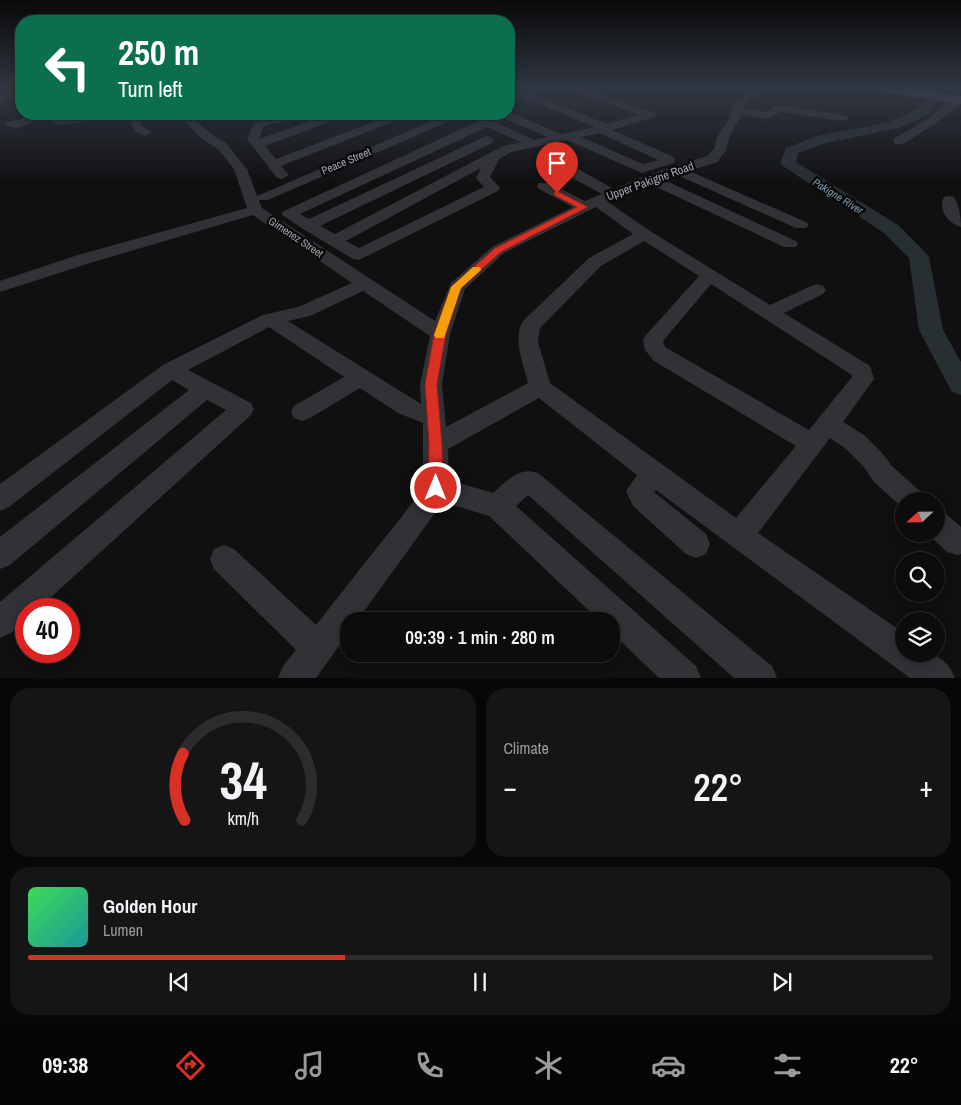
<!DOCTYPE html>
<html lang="en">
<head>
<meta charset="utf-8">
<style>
  body { margin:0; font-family:"Archivo Narrow",sans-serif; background:#151516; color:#f1f3f6; height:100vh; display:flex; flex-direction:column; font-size:19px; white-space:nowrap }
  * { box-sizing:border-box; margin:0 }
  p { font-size:16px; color:#9a9b9d }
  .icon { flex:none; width:28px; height:28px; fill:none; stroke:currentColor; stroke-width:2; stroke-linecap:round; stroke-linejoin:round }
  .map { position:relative; height:678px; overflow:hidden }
  .details { display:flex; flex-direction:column; gap:10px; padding:10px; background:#070707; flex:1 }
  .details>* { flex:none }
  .hud { position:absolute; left:15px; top:15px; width:500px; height:105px; border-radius:20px; box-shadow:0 2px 12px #0003,0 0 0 1px #2c2c2e; background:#0b6e4f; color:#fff; overflow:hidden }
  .needle { width:32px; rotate:248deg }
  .tools { position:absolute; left:895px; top:492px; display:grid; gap:10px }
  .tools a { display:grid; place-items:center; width:50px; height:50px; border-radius:50%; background:#0c0c0d; box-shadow:0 2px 12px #0003,0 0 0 1px #2c2c2e; font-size:25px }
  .speed { position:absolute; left:15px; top:598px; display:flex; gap:10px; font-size:25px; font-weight:700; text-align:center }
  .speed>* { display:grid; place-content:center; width:65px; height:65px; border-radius:50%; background:#0c0c0d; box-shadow:0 2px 12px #0003,0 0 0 1px #2c2c2e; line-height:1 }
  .speed .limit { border:8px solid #d22; background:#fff; color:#111 }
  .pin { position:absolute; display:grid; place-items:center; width:42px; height:42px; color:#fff; margin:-51px -21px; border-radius:50% 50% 50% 0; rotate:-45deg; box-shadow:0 0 5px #0007 }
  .pin .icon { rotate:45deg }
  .me { position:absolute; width:55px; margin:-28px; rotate:0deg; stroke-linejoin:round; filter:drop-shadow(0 0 4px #0008) }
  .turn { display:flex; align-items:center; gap:18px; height:105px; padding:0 20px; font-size:22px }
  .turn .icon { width:65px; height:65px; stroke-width:2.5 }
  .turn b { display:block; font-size:35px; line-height:42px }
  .big { font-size:38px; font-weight:600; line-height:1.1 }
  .details .tile { flex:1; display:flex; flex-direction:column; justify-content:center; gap:8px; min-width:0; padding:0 18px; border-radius:20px; background:#151516 }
  .details .dial { align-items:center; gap:0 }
  .dial svg { height:130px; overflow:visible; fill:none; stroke:#2c2c2e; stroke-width:7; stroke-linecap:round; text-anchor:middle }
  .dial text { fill:#f1f3f6; stroke:none }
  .song { display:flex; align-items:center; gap:15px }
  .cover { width:60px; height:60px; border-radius:8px; background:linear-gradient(135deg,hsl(130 70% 55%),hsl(180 70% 35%)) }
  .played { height:5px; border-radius:2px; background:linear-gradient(90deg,#d93025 35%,#2c2c2e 35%) }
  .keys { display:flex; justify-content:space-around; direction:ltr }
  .heat { display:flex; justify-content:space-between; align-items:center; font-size:28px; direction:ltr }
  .details .tiles { flex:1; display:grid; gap:10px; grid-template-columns:1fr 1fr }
  .tile:last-child { grid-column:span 2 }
  .trip { position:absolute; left:340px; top:612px; width:280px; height:50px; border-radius:20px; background:#0c0c0d; box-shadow:0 2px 12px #0003,0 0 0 1px #2c2c2e; font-weight:600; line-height:50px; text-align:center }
  .tabs { display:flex; height:80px; justify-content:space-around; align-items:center; background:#050505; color:#9a9b9d }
  .tabs .icon { width:35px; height:35px }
  .tabs .active { color:#d93025 }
  .tabs b { font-size:22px; color:#f1f3f6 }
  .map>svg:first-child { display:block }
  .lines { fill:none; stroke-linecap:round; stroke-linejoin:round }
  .river { fill:#282f33; fill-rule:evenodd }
  .minor { fill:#313236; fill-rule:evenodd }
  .highway { fill:#5e6166; fill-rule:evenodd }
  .route { fill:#d93025; stroke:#8d1f18 }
  .slow { fill:#f59e0b }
  .labels { text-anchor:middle; stroke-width:5; stroke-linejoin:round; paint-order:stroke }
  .far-street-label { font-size:11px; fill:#a3a8b0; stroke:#0b0b0c }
  .far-water-label { font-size:11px; font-style:italic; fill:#7d98a8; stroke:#0b0b0c }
  .street-label { font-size:12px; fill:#a3a8b0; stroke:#0b0b0c }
</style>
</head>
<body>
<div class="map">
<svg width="961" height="678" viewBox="0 0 961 678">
  <rect width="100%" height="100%" fill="#101011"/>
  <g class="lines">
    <path class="river" d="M932,89h12l-14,25 -32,14 -72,15 -28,10 -2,9 102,63 28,28 3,4 14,73 18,32v33l-9,-3 -33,-62 -10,-72 -25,-25 -104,-69 6,-16 31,-12 72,-14 31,-14z"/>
    <path class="minor" d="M14,89h7v5l-21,9v-7z
      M509,89l22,5 76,30 32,-9 -70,-26h16l69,24 2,2 -2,2 -42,13 62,27 1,3 -1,3 -32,10 -75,-33 -56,12 -12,7 -9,18 10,11 -2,3 -139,69 -6,-1 -50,-30 -22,-15 3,-3 197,-91 17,-6h11l1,-2 51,22 34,-7 -71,-29 -15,-3zM505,119l43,18 -14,3 -38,-17zM487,127l34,15 -18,4 -168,88 -15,-8 172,-83 2,-3 -6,-4 -4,1 -175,82 -9,-5zM600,133l58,27 -15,4 -62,-27zM481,168l-5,10 8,9 -125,61 -13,-7z
      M753,89h13l-21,15 -1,4 21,4 14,-7 64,10 6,3 -6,3 -62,-9 -14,7 -25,-5 -12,21 -4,15 -9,12 -28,9 117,51 3,3 -3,3h-10l-119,-53 -15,4 134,62 2,3 -2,3h-12l-134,-63 -42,18 42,29 120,74 41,-19 6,-2 6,2 3,4 -3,4 -39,19 86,53 4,13 -31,43 21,13 18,18 10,13 30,27 4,8h-22v8l-30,-27 -10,-15 -18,-18 -16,-11 -72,95 146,100v21c24,0 40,-3 51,24h-45l-254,-188 -2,2 52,42 4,10 -4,10 -10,4 -10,-4 -53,-48 -7,-15 11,-16 -98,-77 -91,51 1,31 44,13c14,-12 26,-27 45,-20l234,193 5,12h-43l-206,-183 -12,11 180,160 5,12h-42l-48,-46v-11h-11l-111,-105 -46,-14 -86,119h-8v11l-33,46h-38l5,-12 13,-16 -82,-81 -4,-10 4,-10 10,-4 10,4 82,76 105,-133 2,-5v-64l-25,-10 -38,-25 -50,30 -8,3 -8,-3 -3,-6 3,-6 50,-29 -75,-50 -81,43 63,33 3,6 -3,6 -213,194h-12v10l-15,14 -11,5v-36l226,-192 -19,-10 -197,165 -10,4v-32l189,-147 -17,-10 -163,127 -9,4v-27l163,-119 100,-50 35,-8 54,-24 -99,-68 -163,48 -90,29v-11l78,-26 169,-47 -13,-39 -16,-20 -15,-9 -26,-26h11l23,20 15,9 21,26 10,27 191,-82h14l-1,2 -193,84h-9l3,8 173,113 16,-38 41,-36 81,-40 -34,-18 -2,-3 2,-3h10l36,18 17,-7c-18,-11 -44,-20 -57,-37l1,-3h10l13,10 45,25 31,-13 62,-20 7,-7 4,-14 11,-16 6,-17zM596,207l37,27 -44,24 -66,63c-11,18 1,44 5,62l-82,44 -4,-43 8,-50 15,-45 39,-36zM644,241l55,35 -53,59 -3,5 2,10 9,11 142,85 -60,72 -186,-135 -12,-41 2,-14 61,-62zM711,284l141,91v2l-43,53 -144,-83 -2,-6zM363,291l67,45 -10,48 1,20 -133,-83 22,-5z
      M958,97l3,1v5l-22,18 -36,23h-8l-2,-3 2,-3 36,-21 18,-17z
      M30,114h14c-9,9 -29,19 -40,10l2,-2 13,-2z
      M100,114h39l4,13 8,5 -6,4 -11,-5 -5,-14 -71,8 -6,-3 6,-3z
      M297,114h28l-6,3 -48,7 -8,3 -4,12 72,-25h16l-2,2 -80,30 11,13 118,-45h15l-2,2 -126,50 8,9 -7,4 -5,-1 -30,-39 7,-16 15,-5z
      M949,196l5,1c5,8 7,20 7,30 -12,-3 -24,-17 -17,-30z
      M936,510l10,4 15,13v27l-4,1 -10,-3 -19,-18h8z"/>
    <path class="highway" d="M881,89h38l42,7v8l-73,-11z"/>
  </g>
  <linearGradient id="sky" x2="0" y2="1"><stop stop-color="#090909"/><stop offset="0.48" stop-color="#313743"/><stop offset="1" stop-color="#313743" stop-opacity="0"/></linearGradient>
  <rect width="961" height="184" fill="url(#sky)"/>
  <path class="route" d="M557,191l31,16 -87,45 -40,36 -15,46 -9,50 5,60 1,44 -2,5 -5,2 -5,-2 -3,-5 1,-44 -4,-60 9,-50 17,-47 44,-39 82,-41 -23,-12v-3z"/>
  <path class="slow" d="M473,267h7l1,3 -20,18 -17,50h-8l-2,-3 17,-48z"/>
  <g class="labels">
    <g class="far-street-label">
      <text transform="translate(346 161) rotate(-23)" y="4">Peace Street</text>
      <text transform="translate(296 237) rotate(34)" y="4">Gimenez Street</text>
    </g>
    <g class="far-water-label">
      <text transform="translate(838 196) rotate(32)" y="4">Pakigne River</text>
    </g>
    <g class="street-label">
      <text transform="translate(650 181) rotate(-20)" y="4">Upper Pakigne Road</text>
    </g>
  </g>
</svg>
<div class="tools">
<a><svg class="needle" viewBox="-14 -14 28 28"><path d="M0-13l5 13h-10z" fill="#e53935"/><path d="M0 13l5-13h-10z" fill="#9a9b9d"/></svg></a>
<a><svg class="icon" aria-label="search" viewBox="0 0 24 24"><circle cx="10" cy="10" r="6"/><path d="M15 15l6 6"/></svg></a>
<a><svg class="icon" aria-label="layers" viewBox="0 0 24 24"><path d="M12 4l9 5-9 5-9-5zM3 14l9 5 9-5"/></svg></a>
</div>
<div class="speed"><div class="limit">40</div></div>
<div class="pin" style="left:557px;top:193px;background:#d93025"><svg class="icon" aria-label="arrive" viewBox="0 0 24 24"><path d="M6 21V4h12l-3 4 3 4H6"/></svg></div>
<svg class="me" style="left:436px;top:488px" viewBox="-20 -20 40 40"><circle r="17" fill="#d93025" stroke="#fff" stroke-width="3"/><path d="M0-11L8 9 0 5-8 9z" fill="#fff"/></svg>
<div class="trip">09:39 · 1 min · 280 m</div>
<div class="hud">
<div class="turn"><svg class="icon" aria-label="left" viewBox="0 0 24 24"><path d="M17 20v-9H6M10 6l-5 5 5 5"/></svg><div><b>250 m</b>Turn left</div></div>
</div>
</div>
<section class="details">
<div class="tiles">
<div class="tile dial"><svg viewBox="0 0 100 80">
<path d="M14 69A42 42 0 1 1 86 69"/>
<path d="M14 69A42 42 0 0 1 13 28" stroke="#d93025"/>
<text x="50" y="56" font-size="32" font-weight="700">34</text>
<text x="50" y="72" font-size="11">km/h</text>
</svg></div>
<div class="tile"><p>Climate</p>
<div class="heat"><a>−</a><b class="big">22°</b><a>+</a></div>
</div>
<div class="tile">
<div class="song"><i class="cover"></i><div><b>Golden Hour</b><p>Lumen</p></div></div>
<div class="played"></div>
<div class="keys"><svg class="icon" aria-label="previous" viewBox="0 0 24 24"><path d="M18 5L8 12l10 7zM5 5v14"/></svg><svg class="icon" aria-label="pause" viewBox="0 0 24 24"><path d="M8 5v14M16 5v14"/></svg><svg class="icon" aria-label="next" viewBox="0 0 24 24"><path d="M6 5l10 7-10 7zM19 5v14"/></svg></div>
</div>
</div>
</section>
<nav class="tabs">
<b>09:38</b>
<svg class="icon active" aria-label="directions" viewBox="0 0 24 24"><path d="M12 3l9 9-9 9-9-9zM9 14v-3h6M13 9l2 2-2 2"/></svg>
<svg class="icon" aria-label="music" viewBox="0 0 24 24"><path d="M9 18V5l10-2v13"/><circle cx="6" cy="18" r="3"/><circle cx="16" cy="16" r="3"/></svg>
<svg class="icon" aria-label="phone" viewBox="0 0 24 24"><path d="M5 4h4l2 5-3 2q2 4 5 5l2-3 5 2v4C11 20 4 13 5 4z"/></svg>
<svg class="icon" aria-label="climate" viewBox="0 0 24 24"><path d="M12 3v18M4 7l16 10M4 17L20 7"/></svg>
<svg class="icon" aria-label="car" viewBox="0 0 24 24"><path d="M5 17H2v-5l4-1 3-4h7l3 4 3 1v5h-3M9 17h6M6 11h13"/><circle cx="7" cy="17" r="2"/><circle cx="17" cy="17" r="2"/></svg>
<svg class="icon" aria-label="filters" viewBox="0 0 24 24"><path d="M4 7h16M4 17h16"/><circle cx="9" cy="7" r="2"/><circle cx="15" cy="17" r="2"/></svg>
<b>22°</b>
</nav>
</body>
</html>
